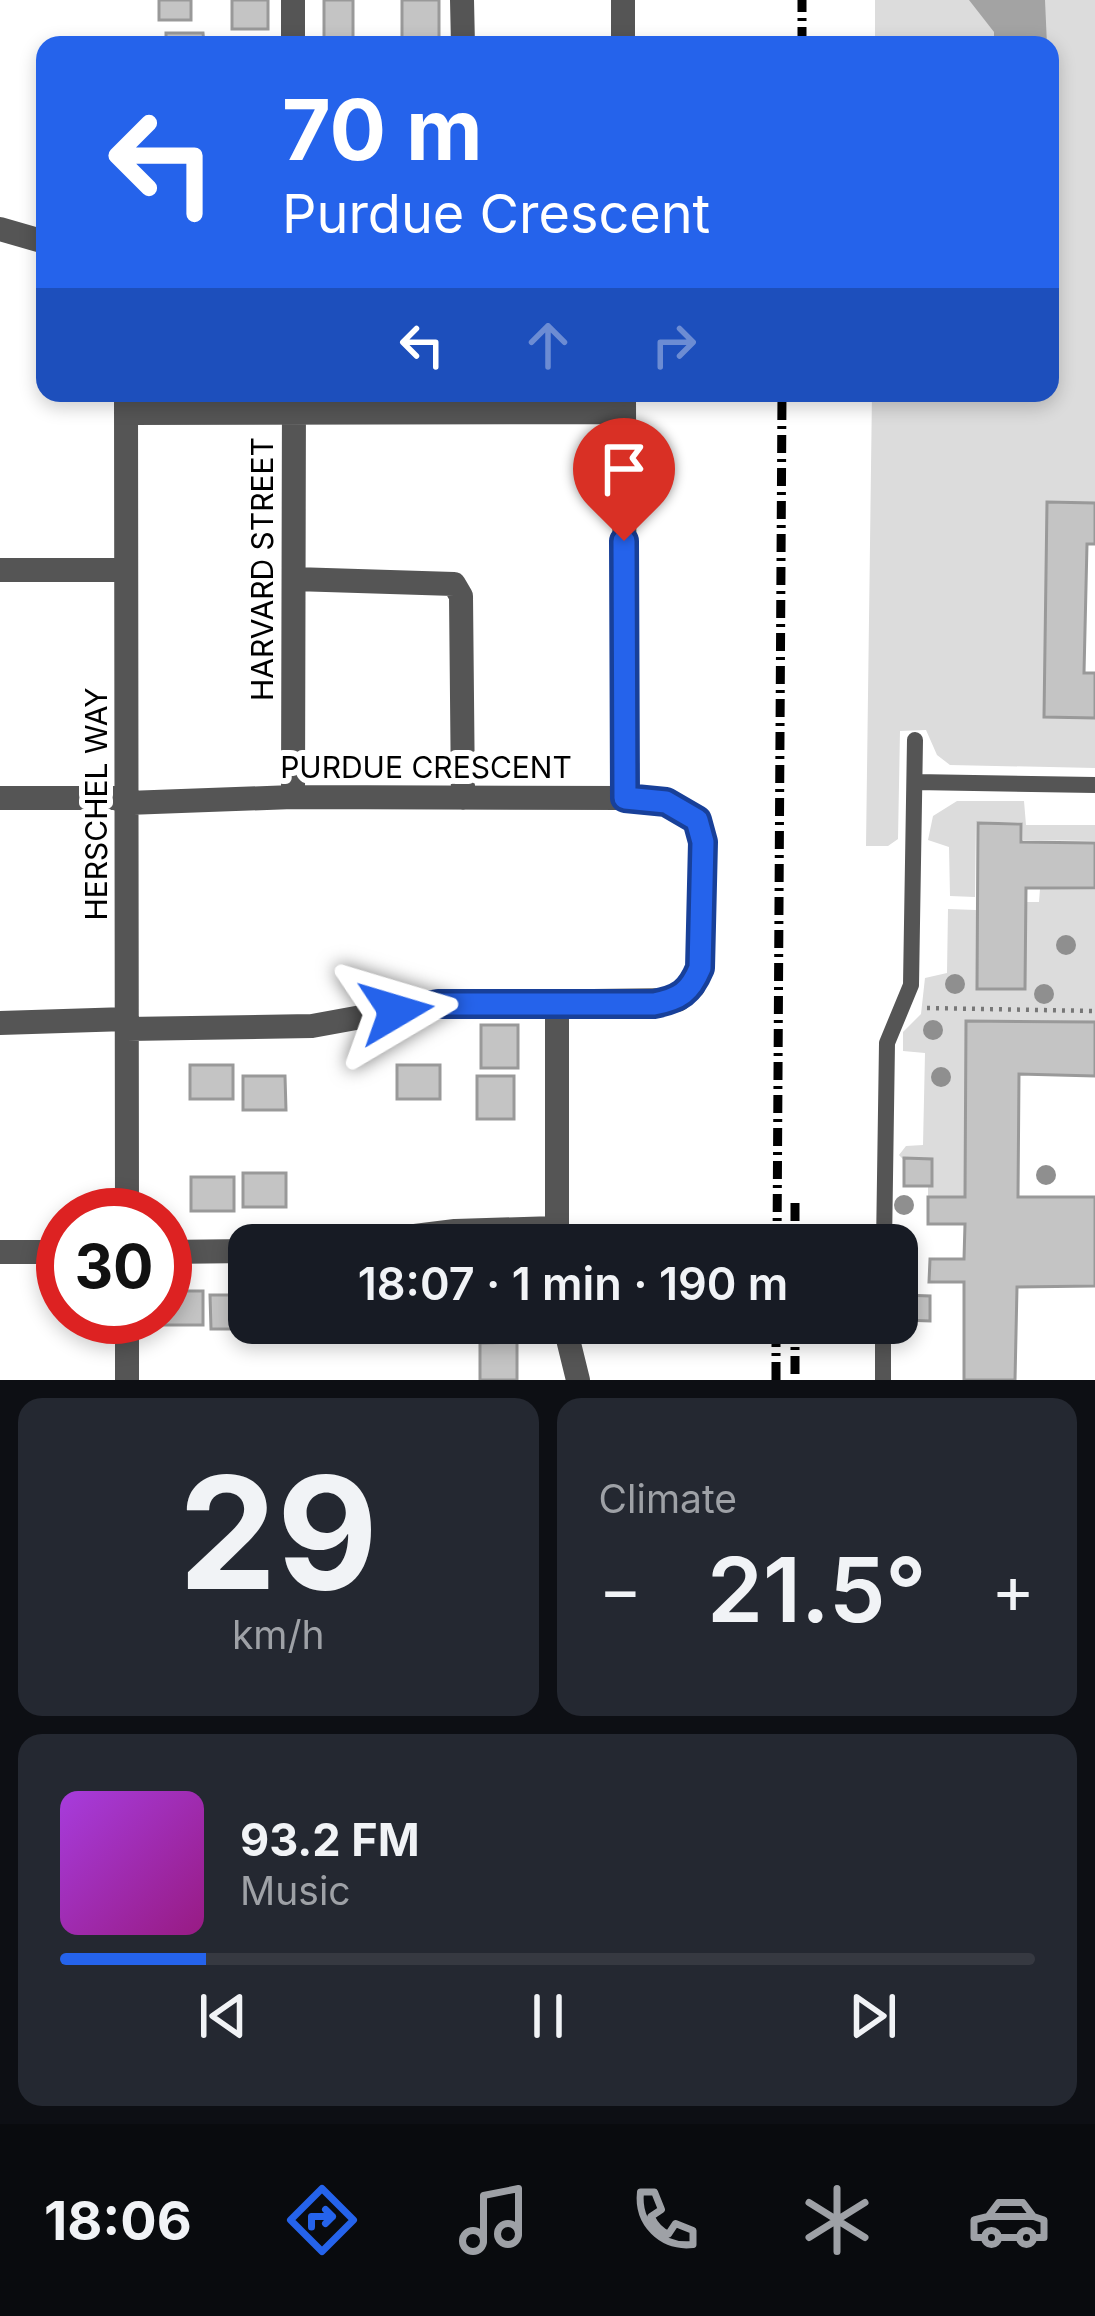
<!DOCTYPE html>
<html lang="en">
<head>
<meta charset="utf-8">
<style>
  body { margin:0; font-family:Inter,sans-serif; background:#242831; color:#f1f3f6; height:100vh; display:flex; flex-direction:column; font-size:45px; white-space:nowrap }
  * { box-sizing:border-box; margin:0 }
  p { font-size:39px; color:#9ea1a6 }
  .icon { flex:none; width:66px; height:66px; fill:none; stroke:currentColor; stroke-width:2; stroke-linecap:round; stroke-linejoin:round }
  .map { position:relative; height:1380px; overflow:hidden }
  .details { display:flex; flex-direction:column; gap:18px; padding:18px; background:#0d0f14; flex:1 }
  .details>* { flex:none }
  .hud { position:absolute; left:36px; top:36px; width:1023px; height:366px; border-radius:24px; box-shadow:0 6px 18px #0003; background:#2563eb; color:#fff; overflow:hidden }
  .speed { position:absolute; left:36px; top:1188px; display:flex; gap:24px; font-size:60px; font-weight:700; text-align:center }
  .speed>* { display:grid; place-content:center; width:156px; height:156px; border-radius:50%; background:#171b24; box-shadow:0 6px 18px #0003; line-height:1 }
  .speed .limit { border:18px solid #d22; background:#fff; color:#111 }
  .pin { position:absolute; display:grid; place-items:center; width:102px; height:102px; color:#fff; margin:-123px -51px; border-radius:50% 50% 50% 0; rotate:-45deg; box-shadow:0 0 12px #0007 }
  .pin .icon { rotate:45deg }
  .me { position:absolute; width:132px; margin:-66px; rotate:83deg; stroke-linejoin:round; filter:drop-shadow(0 0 9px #0008) }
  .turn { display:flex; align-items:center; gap:42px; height:252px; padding:0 48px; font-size:54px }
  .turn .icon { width:156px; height:156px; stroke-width:2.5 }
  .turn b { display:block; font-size:84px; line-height:102px }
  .lanes { display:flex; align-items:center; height:114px; padding:0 48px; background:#0003; justify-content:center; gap:60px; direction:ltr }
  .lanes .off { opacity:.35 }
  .big { font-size:90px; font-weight:600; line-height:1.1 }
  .details .widget { flex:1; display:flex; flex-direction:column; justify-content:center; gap:18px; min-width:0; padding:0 42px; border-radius:24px; background:#242831 }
  .details .dial { align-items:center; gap:0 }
  .dial b { font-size:156px; line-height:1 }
  .song { display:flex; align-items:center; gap:36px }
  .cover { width:144px; height:144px; border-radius:18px; background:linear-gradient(135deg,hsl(280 70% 55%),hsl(310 70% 35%)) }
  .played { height:12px; border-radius:6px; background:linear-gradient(90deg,#2563eb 15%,#363941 15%) }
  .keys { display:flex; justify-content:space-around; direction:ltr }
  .heat { display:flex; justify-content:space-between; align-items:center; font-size:66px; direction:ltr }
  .details .tiles { flex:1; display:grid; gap:18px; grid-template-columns:1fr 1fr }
  .widget:last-child { grid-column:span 2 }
  .trip { position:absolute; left:228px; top:1224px; width:690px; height:120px; border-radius:24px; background:#171b24; box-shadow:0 6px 18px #0003; font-weight:600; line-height:120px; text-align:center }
  .tabs { display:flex; height:192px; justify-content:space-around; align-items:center; background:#090b0e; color:#9ea1a6 }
  .tabs .icon { width:84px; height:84px }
  .tabs .current { color:#2563eb }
  .tabs b { font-size:54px; color:#f1f3f6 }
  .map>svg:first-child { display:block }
  .green { fill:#dcdcdc }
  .water { fill:#a3a3a3 }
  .building { fill:#c4c4c4; stroke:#999; stroke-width:3 }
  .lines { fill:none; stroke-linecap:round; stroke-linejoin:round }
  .path { stroke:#777; stroke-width:4.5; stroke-dasharray:3 6; stroke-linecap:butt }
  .service { stroke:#555; stroke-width:16 }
  .minor { stroke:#555; stroke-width:24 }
  .rail { stroke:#000; stroke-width:9; stroke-dasharray:18 6 3 6; stroke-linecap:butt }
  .tree { fill:#8f8f8f }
  .route-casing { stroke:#184099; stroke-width:30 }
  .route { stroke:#2563eb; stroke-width:21 }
  .labels { text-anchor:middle; stroke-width:12; stroke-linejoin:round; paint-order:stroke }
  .street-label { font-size:30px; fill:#000; stroke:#fff }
</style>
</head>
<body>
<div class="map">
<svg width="1095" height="1380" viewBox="0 0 1095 1380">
  <rect width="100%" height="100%" fill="#fff"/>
  <path class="green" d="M875,0h220v503h-48l-3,213 51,2v50l-145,-3 -13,-10 -11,-25 -26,1 -2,108 -10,7h-22l6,-453h178v-348h-175z
    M957,801h67l2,24h69v16l-72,-1 -1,-18h-46l-1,75 -25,-1 -1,-49 -21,-7 5,-24z
    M1040,889l55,1v132l-129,-1 -1,176h-37v-11l-29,-31 7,-9 17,-1 2,-92 -22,-2v-19l18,-18 4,-36 22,-5 1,-64 28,1v80h49l2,-88h12z"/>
  <path class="water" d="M969,0h76l2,45h-53v-13z"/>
  <path class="building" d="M159,0h32v20h-32z
    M232,0h36v29h-36z
    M324,0h29v45h-29z
    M402,0h37v39l-37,1z
    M166,33h37l1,12h-38z
    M1047,502l48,1v41h-8l-3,129h11v45l-51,-1z
    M978,823l43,1v18l74,1v45h-69l-1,101h-48z
    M966,1021l129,1v54l-76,-2 -1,123h77v89l-78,1 -2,93h-51v-98h-35l1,-23h34l1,-35h-37v-27h37z
    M481,1025h37v43h-37z
    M190,1065h43v34h-43z
    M397,1065h43v34h-43z
    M243,1076h42l1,34h-43z
    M477,1076h37v43h-37z
    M904,1158l28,1v27h-28z
    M243,1173h43v34h-43z
    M191,1177h43v34h-43z
    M165,1291h38v34h-42z
    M210,1295h39l4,34h-42z
    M902,1295l28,1v25l-28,-1z
    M482,1323h37v11h-37z
    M517,1342v38h-37v-37z"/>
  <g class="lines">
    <path class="path" d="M927,1008l168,3"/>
    <path class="service" d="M915,782l180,3
      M884,1245l3,-202 24,-58 4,-245
      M883,1380v-57"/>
    <path class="minor" d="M462,0l1,45
      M623,0v45
      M293,45v-45
      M0,229l45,13
      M126,393l1,822
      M624,393l1,405
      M126,413l498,-1
      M0,570h126
      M294,579l160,5 7,12 2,202
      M293,797l1,-404
      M0,798h116l11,5 166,-6 332,1 41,4 31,18 6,22 -3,126 -7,19 -15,13 -240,3 -126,23 -185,3
      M557,1004v241
      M0,1023l127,-4
      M342,1245l113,-14 101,-3
      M0,1252h63
      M165,1252l84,-1
      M127,1317v63
      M564,1323l14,57"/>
    <path class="rail" d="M802,45v-45
      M795,1203v42
      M777,1245l5,-852
      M795,1323v57
      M776,1380v-57"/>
  </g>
  <g class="tree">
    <circle cx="1066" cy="945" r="10"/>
    <circle cx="955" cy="984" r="10"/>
    <circle cx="1044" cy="994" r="10"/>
    <circle cx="933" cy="1030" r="10"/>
    <circle cx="941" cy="1077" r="10"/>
    <circle cx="1046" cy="1175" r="10"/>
    <circle cx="904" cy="1205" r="10"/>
  </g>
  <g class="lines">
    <g class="route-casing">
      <path id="route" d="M396,1011l42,-7h216c26,-5 36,-12 46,-36l3,-126 -6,-22 -31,-18 -41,-4 -1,-257"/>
    </g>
    <use href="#route" class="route"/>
  </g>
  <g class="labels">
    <g class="street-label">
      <text transform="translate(263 569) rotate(-90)" y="10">HARVARD STREET</text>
      <text x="426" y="778">PURDUE CRESCENT</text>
      <text transform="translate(97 804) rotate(-90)" y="10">HERSCHEL WAY</text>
    </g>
  </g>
</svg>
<div class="speed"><div class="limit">30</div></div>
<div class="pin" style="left:624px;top:541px;background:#d93025"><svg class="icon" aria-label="arrive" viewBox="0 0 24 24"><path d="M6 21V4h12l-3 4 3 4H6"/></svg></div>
<svg class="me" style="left:396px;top:1011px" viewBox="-20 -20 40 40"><path d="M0-17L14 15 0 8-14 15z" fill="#2563eb" stroke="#fff" stroke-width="4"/></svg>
<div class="trip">18:07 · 1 min · 190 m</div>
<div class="hud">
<div class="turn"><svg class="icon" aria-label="left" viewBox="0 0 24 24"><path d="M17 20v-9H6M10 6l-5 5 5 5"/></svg><div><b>70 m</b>Purdue Crescent</div></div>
<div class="lanes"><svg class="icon" aria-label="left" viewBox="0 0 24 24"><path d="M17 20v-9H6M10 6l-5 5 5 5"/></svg><svg class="icon off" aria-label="ahead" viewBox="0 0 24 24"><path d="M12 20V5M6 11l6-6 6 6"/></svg><svg class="icon off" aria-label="right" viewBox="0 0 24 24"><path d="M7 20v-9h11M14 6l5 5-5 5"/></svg></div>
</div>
</div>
<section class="details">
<div class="tiles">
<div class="widget dial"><b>29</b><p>km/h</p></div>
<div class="widget"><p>Climate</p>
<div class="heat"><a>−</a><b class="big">21.5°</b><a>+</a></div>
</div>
<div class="widget">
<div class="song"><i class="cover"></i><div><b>93.2 FM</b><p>Music</p></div></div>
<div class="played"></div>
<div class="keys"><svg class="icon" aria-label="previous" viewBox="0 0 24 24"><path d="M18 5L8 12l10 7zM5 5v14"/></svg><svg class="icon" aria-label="pause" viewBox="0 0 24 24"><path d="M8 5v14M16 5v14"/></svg><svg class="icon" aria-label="next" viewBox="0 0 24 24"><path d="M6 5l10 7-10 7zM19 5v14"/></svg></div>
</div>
</div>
</section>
<nav class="tabs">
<b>18:06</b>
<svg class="icon current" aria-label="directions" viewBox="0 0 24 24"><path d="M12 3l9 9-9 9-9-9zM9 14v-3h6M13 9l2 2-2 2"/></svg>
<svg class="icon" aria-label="music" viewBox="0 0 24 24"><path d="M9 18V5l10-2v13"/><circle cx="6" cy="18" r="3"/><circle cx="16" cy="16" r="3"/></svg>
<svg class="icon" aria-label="phone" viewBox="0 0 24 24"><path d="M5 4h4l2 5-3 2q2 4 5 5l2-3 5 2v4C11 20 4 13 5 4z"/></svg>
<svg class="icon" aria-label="climate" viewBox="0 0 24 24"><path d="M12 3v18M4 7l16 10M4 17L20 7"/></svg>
<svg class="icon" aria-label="car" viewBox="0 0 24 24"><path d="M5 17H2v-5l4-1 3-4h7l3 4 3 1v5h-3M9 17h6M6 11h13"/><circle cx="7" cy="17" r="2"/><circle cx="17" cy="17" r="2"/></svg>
</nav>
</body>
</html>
